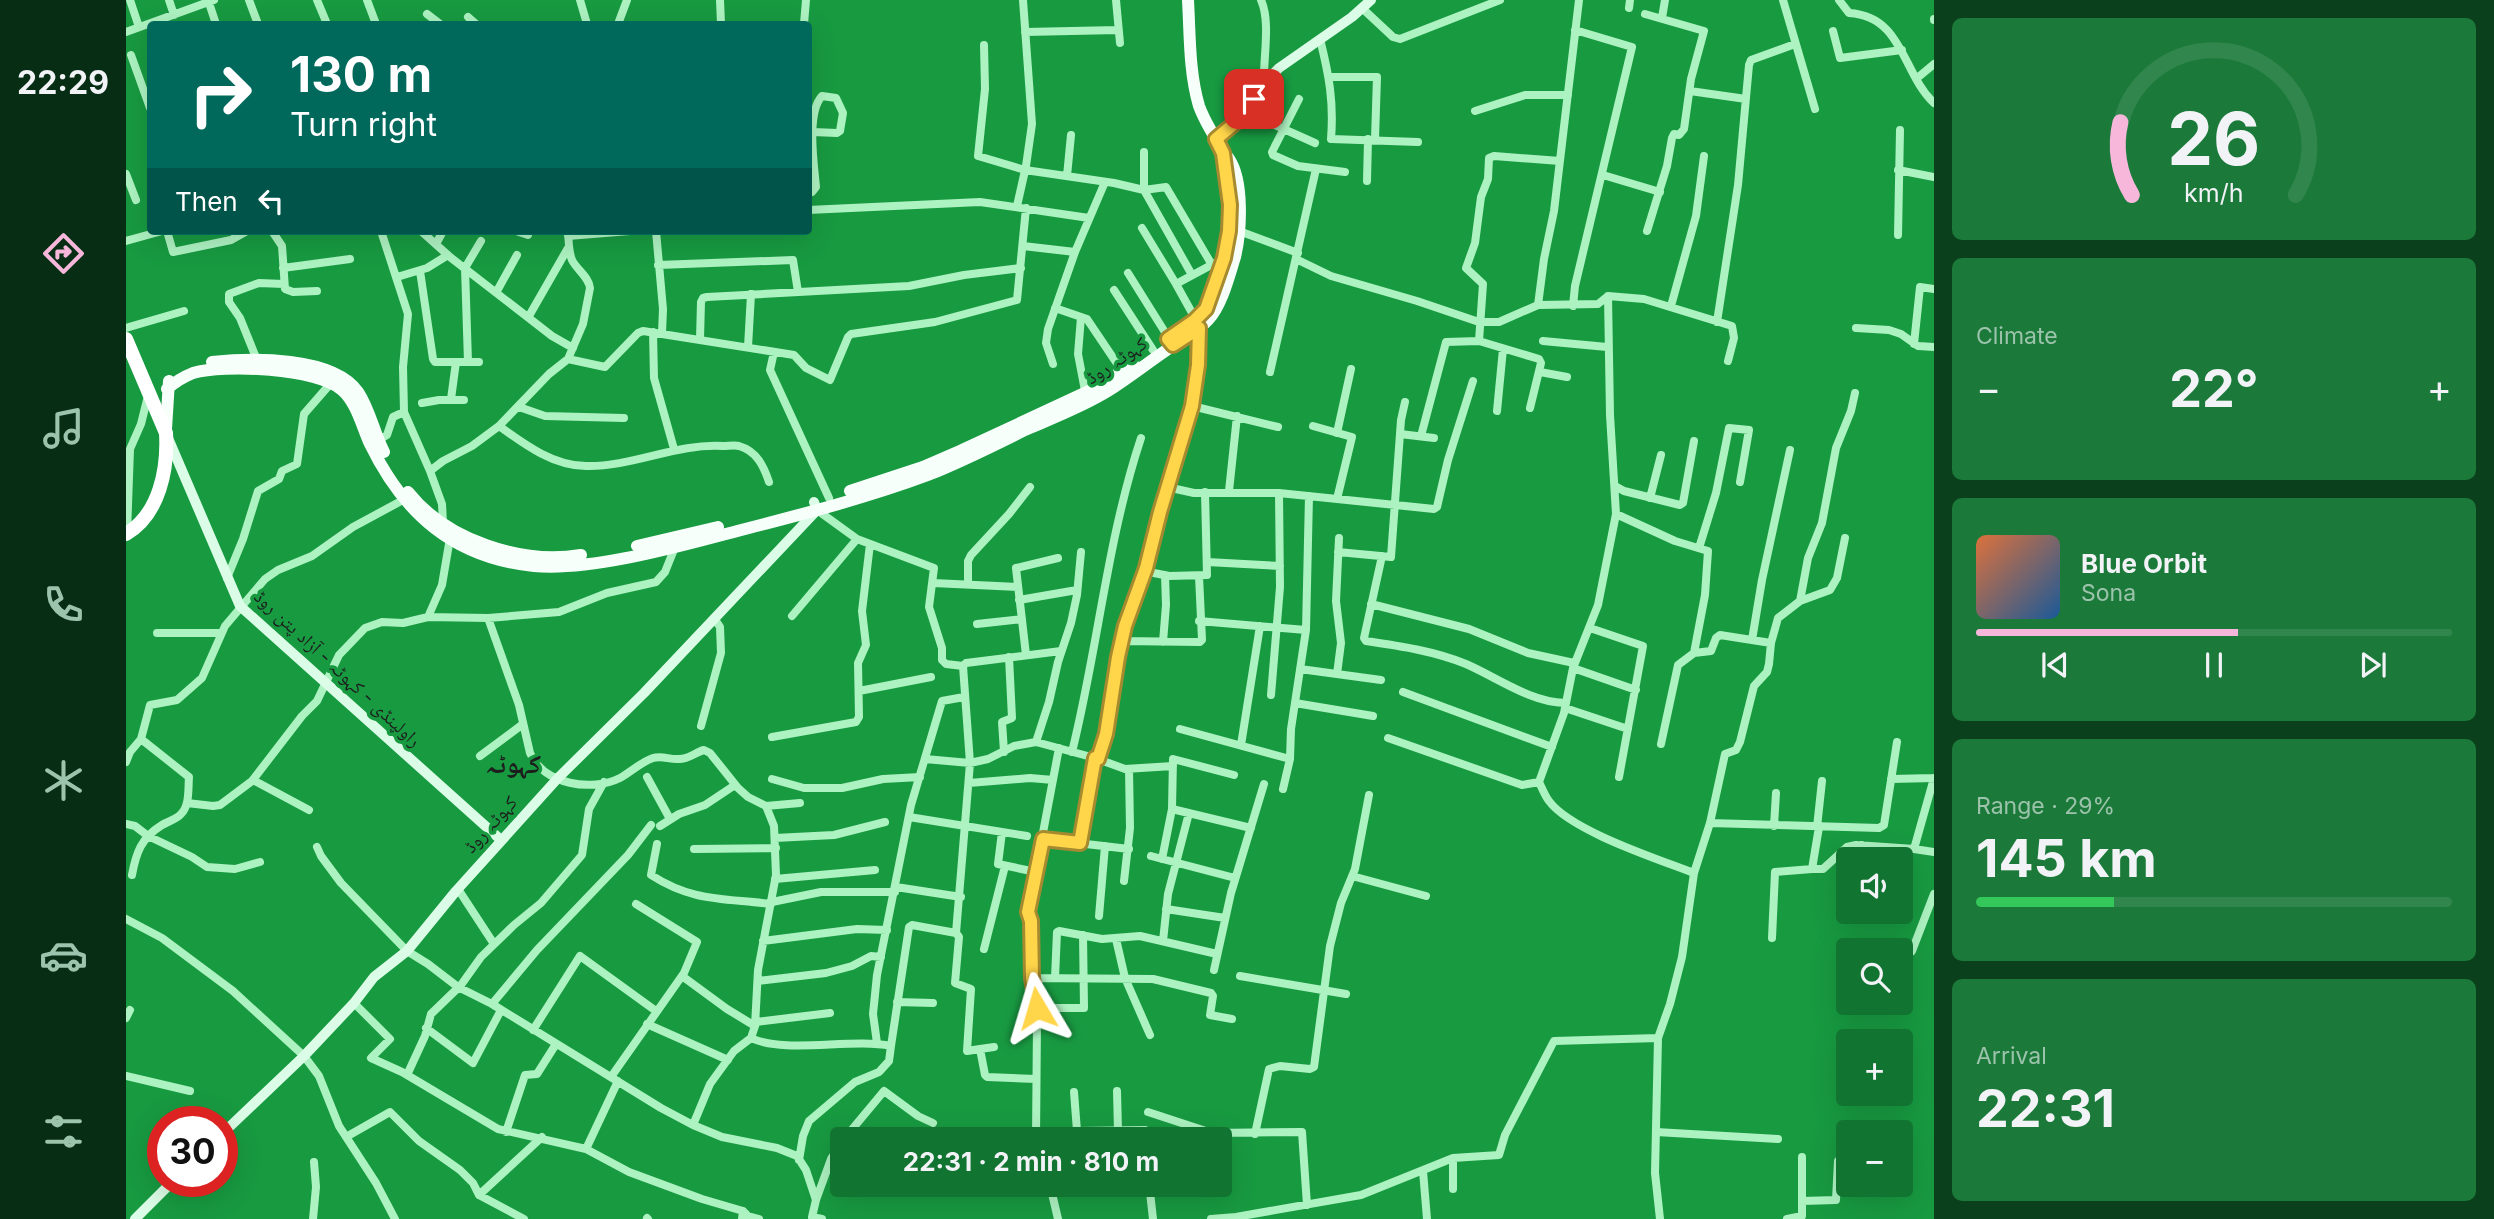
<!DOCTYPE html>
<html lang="en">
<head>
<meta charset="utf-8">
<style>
  body { margin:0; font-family:Inter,"Noto Naskh Arabic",sans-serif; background:#1b7939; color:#f1f3f6; height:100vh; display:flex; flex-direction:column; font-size:26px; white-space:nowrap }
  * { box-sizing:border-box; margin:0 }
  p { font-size:23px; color:#9cc3ab }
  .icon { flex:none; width:38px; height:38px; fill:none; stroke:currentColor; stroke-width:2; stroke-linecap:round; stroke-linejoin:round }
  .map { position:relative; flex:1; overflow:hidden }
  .drawer { display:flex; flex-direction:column; gap:18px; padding:18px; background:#0a401b; width:560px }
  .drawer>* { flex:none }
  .hud { position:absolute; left:21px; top:21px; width:665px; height:214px; border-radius:7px; box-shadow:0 7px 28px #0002; background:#00695c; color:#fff; overflow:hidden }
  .fabs { position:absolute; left:1710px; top:847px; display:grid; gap:14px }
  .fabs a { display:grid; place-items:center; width:77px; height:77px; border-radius:7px; background:#127431; box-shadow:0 7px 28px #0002; font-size:35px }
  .speed { position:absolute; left:21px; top:1106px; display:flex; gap:14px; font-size:35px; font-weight:700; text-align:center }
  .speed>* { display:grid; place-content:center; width:91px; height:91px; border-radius:50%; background:#127431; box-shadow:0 7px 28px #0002; line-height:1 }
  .speed .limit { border:10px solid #d22; background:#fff; color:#111 }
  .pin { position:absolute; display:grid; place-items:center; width:60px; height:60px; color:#fff; margin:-30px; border-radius:14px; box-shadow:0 4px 10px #0006 }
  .me { position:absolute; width:77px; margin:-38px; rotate:353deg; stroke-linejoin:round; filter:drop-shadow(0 0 5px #0008) }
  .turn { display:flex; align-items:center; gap:24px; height:147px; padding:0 28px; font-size:32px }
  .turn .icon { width:91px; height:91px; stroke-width:2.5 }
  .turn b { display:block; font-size:49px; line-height:60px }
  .then { display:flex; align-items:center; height:66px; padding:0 28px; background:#0003; gap:14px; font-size:26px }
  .big { font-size:52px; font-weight:700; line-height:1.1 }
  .drawer .widget { flex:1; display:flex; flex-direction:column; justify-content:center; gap:10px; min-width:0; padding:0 24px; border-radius:10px; background:#1b7939 }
  .drawer .dial { align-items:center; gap:0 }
  .dial svg { height:182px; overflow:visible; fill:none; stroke:#31864d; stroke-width:7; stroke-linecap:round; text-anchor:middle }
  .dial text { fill:#f1f3f6; stroke:none }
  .song { display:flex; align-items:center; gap:21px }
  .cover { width:84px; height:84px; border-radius:10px; background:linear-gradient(135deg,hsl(20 70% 55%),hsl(210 70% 35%)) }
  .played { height:7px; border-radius:4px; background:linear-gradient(90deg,#f7b7db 55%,#31864d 55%) }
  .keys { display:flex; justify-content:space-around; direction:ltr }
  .heat { display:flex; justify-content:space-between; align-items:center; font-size:38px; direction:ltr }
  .charge { height:10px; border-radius:5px; background:linear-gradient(90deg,#34c759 29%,#31864d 0) }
  .trip { position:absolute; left:704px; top:1127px; width:402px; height:70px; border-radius:7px; background:#127431; box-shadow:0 7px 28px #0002; font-weight:700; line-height:70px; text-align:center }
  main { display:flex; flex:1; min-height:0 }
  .menu { display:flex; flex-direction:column; width:126px; justify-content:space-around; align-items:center; background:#072e14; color:#9cc3ab }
  .menu .icon { width:49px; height:49px }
  .menu .on { color:#f7b7db }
  .menu b { font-size:32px; color:#f1f3f6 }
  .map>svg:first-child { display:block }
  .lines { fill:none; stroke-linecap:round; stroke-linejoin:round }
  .street { stroke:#adf2c1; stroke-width:8 }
  .secondary { stroke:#dbfce6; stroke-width:10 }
  .primary { stroke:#f7fffa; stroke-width:12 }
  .highway { stroke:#fff; stroke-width:14 }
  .route-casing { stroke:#a68a30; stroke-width:18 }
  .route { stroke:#ffd54a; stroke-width:12 }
  .labels { text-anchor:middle; stroke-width:7; stroke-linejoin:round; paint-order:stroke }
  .street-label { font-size:19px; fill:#1d1d1d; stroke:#189a41 }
  .district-label { font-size:26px; font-weight:bold; fill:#1d1d1d; stroke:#189a41 }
</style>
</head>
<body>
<main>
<nav class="menu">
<b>22:29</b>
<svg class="icon on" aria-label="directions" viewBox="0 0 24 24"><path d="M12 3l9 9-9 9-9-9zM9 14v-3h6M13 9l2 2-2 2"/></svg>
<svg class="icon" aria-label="music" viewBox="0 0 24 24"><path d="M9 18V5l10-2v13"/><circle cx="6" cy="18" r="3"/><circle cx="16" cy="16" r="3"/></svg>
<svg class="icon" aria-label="phone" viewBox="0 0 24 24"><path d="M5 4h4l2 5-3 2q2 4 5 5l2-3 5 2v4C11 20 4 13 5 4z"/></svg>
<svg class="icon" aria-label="climate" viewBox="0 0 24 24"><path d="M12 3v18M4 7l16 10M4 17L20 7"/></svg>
<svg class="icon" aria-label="car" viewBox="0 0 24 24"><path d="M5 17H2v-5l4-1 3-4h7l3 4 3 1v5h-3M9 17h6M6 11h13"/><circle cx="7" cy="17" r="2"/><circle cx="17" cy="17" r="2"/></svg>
<svg class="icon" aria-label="filters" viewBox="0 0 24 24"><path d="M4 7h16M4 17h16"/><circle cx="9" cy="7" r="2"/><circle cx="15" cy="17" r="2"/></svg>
</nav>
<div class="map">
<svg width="1808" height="1219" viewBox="0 0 1808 1219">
  <rect width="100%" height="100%" fill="#189a41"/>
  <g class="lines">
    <path class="street" d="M4,0l9,27
      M43,0l5,15
      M82,0l8,24
      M123,0l9,24
      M191,0l10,24
      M241,0l9,24
      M454,0l7,24
      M594,0l1,24
      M990,0l4,43
      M1135,0c10,22 2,58 3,83
      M1657,0l32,109
      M1713,0l10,13c54,3 53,60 85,90
      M1503,8l1,-8
      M1237,9l30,28 7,2 100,-39
      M301,14l13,10
      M1519,14l59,17 -13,48 -7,50 -5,6 -5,-1 -2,4 -5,28 -20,65
      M342,17l8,7
      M1536,18l3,-18
      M1808,20v-1
      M492,24l9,-24
      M678,24l2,-24
      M1707,31l7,27 62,-8
      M0,32l88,-32
      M899,32l93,-2
      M1194,39c9,36 14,63 11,100l87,3
      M858,45l1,44 -7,67 47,14 89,13 30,7 48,85
      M5,55l19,53
      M1204,77h47l-2,62
      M1790,79l18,-15
      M1564,91l56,8
      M1173,99l-27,53 1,3 25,11 47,6
      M1349,111l50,-16h43
      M1120,112l69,31
      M1018,152v38l22,-3 46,78
      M1772,170l36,7
      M0,174l10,26
      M1477,175l57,17
      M941,176l4,-41
      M1241,181l1,-42
      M682,192h4l4,-5c-2,-22 -10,-74 6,-91l14,2 7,15 -3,18 -3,2 -24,-1
      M891,206l9,-40 6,-42 -9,-124
      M682,210l172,-8 109,16
      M1016,228l34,56
      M41,231l6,21 58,-12 16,-9
      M146,231l10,15 3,43 8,3 24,-1
      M255,231l27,83 -5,53 1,45 26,59
      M295,231l29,26 102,79 21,12
      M390,231l12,4
      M530,231l7,78 -1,24
      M1113,231l59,22
      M1772,235l2,-105
      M442,236l62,-5
      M0,241l36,-10
      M310,244l7,-13
      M897,246l52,6
      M1170,259l35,17 86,25 62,21h20l39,-17 60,-1 10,-8 36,3 88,27 2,12 -6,23
      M532,265l135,-5 5,32
      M157,268l67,-9
      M294,271l13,88 2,3h44
      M1002,273l45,72
      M271,277l30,-9 21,-13
      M988,290l39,60
      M371,291l20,-36
      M1482,296l2,119 6,99 -18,91 -25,63 -9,45 -25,69c3,6 6,14 10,19 22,30 109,58 145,72l-12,84 -12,47 -12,34 -3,135 5,46
      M1412,305l6,-46 10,-48 25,-211
      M1447,306l2,-20 57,-239 -57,-17
      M1545,306l25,-90 8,-60
      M929,308l32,11 35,52
      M403,316l39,-68
      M955,317l-3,37 8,42
      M1070,320l-20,-36 39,-21
      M1591,322l21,-137 11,-120 2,-5 44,-16
      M0,328l58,-17
      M1730,328l33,2 12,4 17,12 16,1
      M527,332l1,46 20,71
      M574,339l1,-37 2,-4 4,-1 202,-11 55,-11 57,-7
      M1417,341l64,6
      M1788,344l6,-57 14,2
      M622,347l3,-53
      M648,352l-4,18 59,128
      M442,359l37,8 33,-34 5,-2 151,24 12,13 24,12 18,-43 3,-3 84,-12 82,-22 9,-92
      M131,360l-17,-42 -11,-16v-8l30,-11 25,1
      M342,362l-3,-94 16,-27
      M927,364l-7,-21 2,-14 27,-77 30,-70
      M1144,372l46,-203
      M1414,372l27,5
      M325,399l5,-37
      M296,403l17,-3h25
      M1066,406l86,21
      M393,407l26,9 79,2
      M1404,408l11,-45 -2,-4 -60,-18 4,-57 -17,-16 9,-25 6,-46 7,-18 1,-21 5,-2 66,5
      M1371,411l6,-62
      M373,426c25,18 54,40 87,40 47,1 90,-23 137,-20 5,0 12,-1 16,0 18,5 25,21 30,36
      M1187,426l39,11 -15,62
      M1211,433l14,-64
      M1274,434l34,4
      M1295,436l25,-94 33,-1
      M252,440l9,-5 6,-18 11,-5
      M1489,486l9,5 56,14 3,-2 11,-62
      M1041,487l27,6h85l155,16 3,-2 11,-47 25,-79
      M1103,491l8,-75
      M1524,498l11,-43
      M691,510l40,29 77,29 -5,39 13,41v12l4,4 17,2
      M1490,514l59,27 33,10 -3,44 -11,58
      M317,523l-1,-19 -12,-33 13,-10 29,-15 27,-20 50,-52 19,-15 15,-35 7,-36c-1,-11 -13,-18 -18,-28 -4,-10 -3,-19 -4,-29
      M1,533l3,-84 11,-25 7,-28
      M324,538l-8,47 -14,32 60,1 71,-6 48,-19 49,-11 9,-10 10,-25
      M1573,548l17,-55 13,-65 20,2 -9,52
      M1212,552l53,5 10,-137 4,-18
      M1256,556l-18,82 2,3c34,5 68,10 100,23 32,14 64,38 99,39
      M1081,562l73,4
      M1018,571l25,5 38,-1 -2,-83
      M101,578l16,-39 15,-48 21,-12 3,-8 15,-7 7,-50 27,-31
      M807,583l85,4
      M842,584v-23l3,-6 38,-41 21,-27
      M893,600l58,-10
      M1674,601l8,-43 14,-35 14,-75 15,-37 4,-18
      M1245,604l98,25 59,24 46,10
      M666,616l65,-77
      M362,618l31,87 11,48c14,32 62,39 90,25 11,-6 21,-16 33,-20 9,-3 17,2 26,1 10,0 17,-7 25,-9l6,3 28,35 10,9 18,9 8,20 2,49 -18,95 -3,56 -4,12 -17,13 -24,33 -17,41
      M1073,621l107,9
      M851,624l45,-5
      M1464,628l53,18 -24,131
      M31,633h64
      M1626,640l10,-60 28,-130
      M996,641l78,1 2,-2 -3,-64
      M1037,642l3,-37 -1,-30
      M900,655l-10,-87 42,-10
      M1447,668l63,22
      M1174,669l81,11
      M1211,674l4,-31 -5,-42 3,-63
      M733,691l72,-14
      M1277,692l149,55
      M1145,695l9,-108 -1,-94
      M1169,703l78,13
      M1439,708l63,21
      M575,726l20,-73 -1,-26 -6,-9
      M1054,729l110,30
      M646,737l84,-15 3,-5 -1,-54 8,-18 -4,-34 8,-67
      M1262,738l134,47 17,-3
      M910,742l13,-40 9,-40 13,-39 6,-28 4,-43
      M1535,744l17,-79 16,-12 17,-2 5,-13 4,-3 51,8
      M1115,745l19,-119
      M878,752l-2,-30 10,-4 -3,-61
      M946,752c26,-104 35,-212 69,-314
      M354,756l43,-32
      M799,759l45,4 18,-4 26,-13 22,-4 59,16 30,11 48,-3
      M972,759l8,-25 12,-77 7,-31 21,-58 14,-56 32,-106 6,-41 1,-37
      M0,762l4,-10 11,-13
      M521,777l23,42
      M646,779l32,9h38l41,-9 37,-2
      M1765,779l43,-1
      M127,780l56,30
      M843,783l61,-5 23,2
      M1157,789l7,-30 1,-30 15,-99 3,-134
      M61,803l26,3 7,-1 32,-24 50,-65 15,-15 22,-46 26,-27 17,-6 21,1 25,-6
      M640,806l34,-3
      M1046,809l79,19
      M783,817l118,19
      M1584,823l169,5 5,-3 13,-83
      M0,824l9,2 13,10 44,21 15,10 28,2 25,-7
      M534,826l19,-12 26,-9 30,-20
      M1648,826l2,-33
      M1691,827l5,-46
      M876,832l-4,32 38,8
      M649,838l59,-3 51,-13
      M917,839l86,10
      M954,843l15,-85
      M531,844l-6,31c42,27 72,23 120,29
      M191,847l4,9 20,27 66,68 21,13 30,23 34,17 169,104 32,17 29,12 55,11 20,8 9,14 10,30 -4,17 10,2
      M568,849l82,-1
      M1788,849l20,-71
      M1025,856l84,22
      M1036,859l10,-50 1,-50 61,16
      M1734,859l2,-14
      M1686,869h11l24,-22 9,-2 58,4 20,3
      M1568,873l16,-50 15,-69 11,-4 4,-8 14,-56 13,-14 2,-8 2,-21 7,-25 22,-17 30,-11 7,-12 8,-40
      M6,875c4,-22 9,-37 30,-50 5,-3 15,-6 19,-11 9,-9 7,-26 8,-37l-48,-38 9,-34 27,-5 25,-22 23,-52 40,-47 13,-9 34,-14 41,-29 50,-27
      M1226,876l74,20
      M649,879l100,-9
      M998,881l6,-53 -1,-59
      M770,887l65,10
      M332,889l36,55
      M646,902l49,-10h74
      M1040,909l59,9
      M973,916l6,-70
      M0,919l36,19 71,53 71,65 15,20 20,50 37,57 19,36
      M1646,938l3,-66 37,-3 7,-42
      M990,939l9,39 25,57
      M637,941l94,-12 30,1
      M1037,941l5,-47 21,-81
      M858,949l21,-83
      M1786,951l22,-57
      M1088,970l17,-77 33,-109
      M556,976l45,33 28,17
      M1114,976l106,18
      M906,978l121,1 58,14 2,3 -3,19 22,4
      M929,978l2,-46 2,-1 43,8 38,-3 77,18
      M632,981l68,-8 26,-7 19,-10 10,1
      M771,1002l36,1
      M228,1003l36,36 -19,19 31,14 96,57 88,20 43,23 73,27 41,12
      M366,1004l45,-54 91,-95 23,-30
      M910,1008h48l-1,-73
      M0,1018l4,-8
      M630,1022l74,-9
      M521,1024l81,36
      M300,1028l47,35 28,-53
      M407,1030l47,-74 76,55
      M625,1038c34,16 100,0 140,8l-2,15 -10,11 -24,10 -46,39 -6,15 -4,24
      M751,1043l-4,-29 4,-39 34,-170 31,-104 22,-4
      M765,1046l18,-119 3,-2 44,8
      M854,1049l14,-2
      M281,1075l18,-39 6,-22 30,-29 20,-28 33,-32 27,-22 41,-48 7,-46 15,-27
      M0,1076l64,15
      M485,1077l73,-104 13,-31 -61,-38
      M910,1079l-49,-2 -2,-2 -5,-26 -13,2 4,-62 -16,-6 4,-46 -3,-4 14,-170 -7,-97 3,-3 95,-12
      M991,1091l1,40
      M948,1092l3,39 68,-1
      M1022,1112l64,21 90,-1 5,73
      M380,1132l19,-57 12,-1 19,-30
      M1530,1132l122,7
      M1129,1134l14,-65 11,-3 30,3 4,-2 16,-121 11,-43 14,-34 14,-74
      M220,1137l44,-25 29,29 41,29 13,13 6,12 45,24
      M718,1139l40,-48 34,25 15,7
      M910,1139l1,-117 -5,-44 -1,-57 -3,-9 31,-164
      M936,1139l15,-8
      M460,1149l32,-68
      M1297,1171l4,48
      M924,1185l8,34
      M1327,1189v-31
      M1024,1192l3,27
      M353,1195l63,-58
      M690,1200l15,-41 11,-17
      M1676,1201l34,-1 2,-39
      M521,1218l1,1
      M187,1219l3,-32 -2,-25
      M616,1219l1,-8 5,5 11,3
      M1085,1219l25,-2 125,-22 92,-37 46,-3 6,-20 49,-94 104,-3
      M1661,1219l15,-3v-59"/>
    <path class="secondary" d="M1090,139l26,-22 22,-34 15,-15 73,-51 19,-17
      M42,438l72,168 261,234
      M96,1134l82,-78 50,-53 20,-26 33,-26 49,-60 102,-113 86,-85 173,-183 -3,-8
      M9,1219l38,-38"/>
    <path class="primary" d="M1083,303c12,-31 22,-63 21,-97 -1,-17 -6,-33 -7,-49
      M86,362c39,-4 121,-6 146,30 12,18 16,41 26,60
      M41,389c8,-7 16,-12 26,-16 31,-9 124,-5 149,17 15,13 20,37 28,54 34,70 84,114 164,122 54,5 135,-17 188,-31 69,-18 139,-35 206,-60 33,-13 65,-29 97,-45 28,-12 57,-23 83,-39 22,-14 42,-30 63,-44 12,-9 27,-16 37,-27 14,-15 21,-44 27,-63 6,-25 9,-76 -6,-98 -11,-16 -23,-34 -30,-53 -10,-34 -9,-71 -11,-106
      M40,429l3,-48
      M724,491l73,-24 37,-16 129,-60 44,-27
      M282,492c38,48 113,73 173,63
      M511,546l81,-19"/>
    <path class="highway" d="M0,339l40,94c2,35 -6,81 -40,101"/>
  </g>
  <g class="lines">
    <g class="route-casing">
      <path id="route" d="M911,1008l-5,-30 -1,-57 -3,-9 15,-73 37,4 15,-85 3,1 8,-25 12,-77 7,-31 21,-58 14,-56 32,-106 6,-41 1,-37 -26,17 -5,-6 26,-18 12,-12 18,-51 5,-27 1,-26 -7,-52 -7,-14 26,-22 12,-18"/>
    </g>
    <use href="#route" class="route"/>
  </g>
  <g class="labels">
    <g class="street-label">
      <text transform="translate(990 360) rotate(-34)" y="7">کہوٹہ روڈ</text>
      <text transform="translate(212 668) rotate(43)" y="7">راولپنڈی - کہوٹہ - آزاد پتن روڈ</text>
      <text transform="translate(364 824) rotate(-48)" y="7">کہوٹہ روڈ</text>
    </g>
    <g class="district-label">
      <text x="387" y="773">کہوٹہ</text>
    </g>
  </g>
</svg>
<div class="fabs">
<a><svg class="icon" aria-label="sound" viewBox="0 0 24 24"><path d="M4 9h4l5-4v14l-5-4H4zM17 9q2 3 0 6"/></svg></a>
<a><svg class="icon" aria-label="search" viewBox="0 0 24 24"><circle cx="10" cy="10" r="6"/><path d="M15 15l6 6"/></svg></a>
<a>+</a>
<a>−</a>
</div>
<div class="speed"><div class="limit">30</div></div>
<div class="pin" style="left:1128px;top:99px;background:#d93025"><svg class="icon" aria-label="arrive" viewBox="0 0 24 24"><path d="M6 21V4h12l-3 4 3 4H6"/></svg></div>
<svg class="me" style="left:911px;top:1008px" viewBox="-20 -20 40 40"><path d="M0-17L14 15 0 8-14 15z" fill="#ffd54a" stroke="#fff" stroke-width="4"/></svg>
<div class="trip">22:31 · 2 min · 810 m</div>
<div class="hud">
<div class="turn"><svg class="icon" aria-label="right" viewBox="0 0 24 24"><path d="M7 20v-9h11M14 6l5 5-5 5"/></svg><div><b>130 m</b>Turn right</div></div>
<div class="then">Then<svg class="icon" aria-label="left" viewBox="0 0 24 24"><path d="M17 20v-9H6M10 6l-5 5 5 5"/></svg></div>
</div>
</div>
<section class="drawer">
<div class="widget dial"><svg viewBox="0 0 100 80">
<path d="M14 69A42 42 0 1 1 86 69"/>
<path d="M14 69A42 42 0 0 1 9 37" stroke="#f7b7db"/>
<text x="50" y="56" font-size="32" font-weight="700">26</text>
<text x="50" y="72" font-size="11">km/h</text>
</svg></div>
<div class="widget"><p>Climate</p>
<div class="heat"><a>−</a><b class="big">22°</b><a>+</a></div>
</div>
<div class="widget">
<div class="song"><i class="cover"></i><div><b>Blue Orbit</b><p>Sona</p></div></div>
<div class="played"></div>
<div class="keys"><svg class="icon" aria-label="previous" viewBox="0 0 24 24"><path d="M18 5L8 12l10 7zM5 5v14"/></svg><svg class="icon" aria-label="pause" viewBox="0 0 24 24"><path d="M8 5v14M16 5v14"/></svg><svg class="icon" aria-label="next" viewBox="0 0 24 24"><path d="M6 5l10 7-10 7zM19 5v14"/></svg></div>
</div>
<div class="widget"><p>Range · 29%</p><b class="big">145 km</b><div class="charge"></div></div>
<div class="widget"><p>Arrival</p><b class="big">22:31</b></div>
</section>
</main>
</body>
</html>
